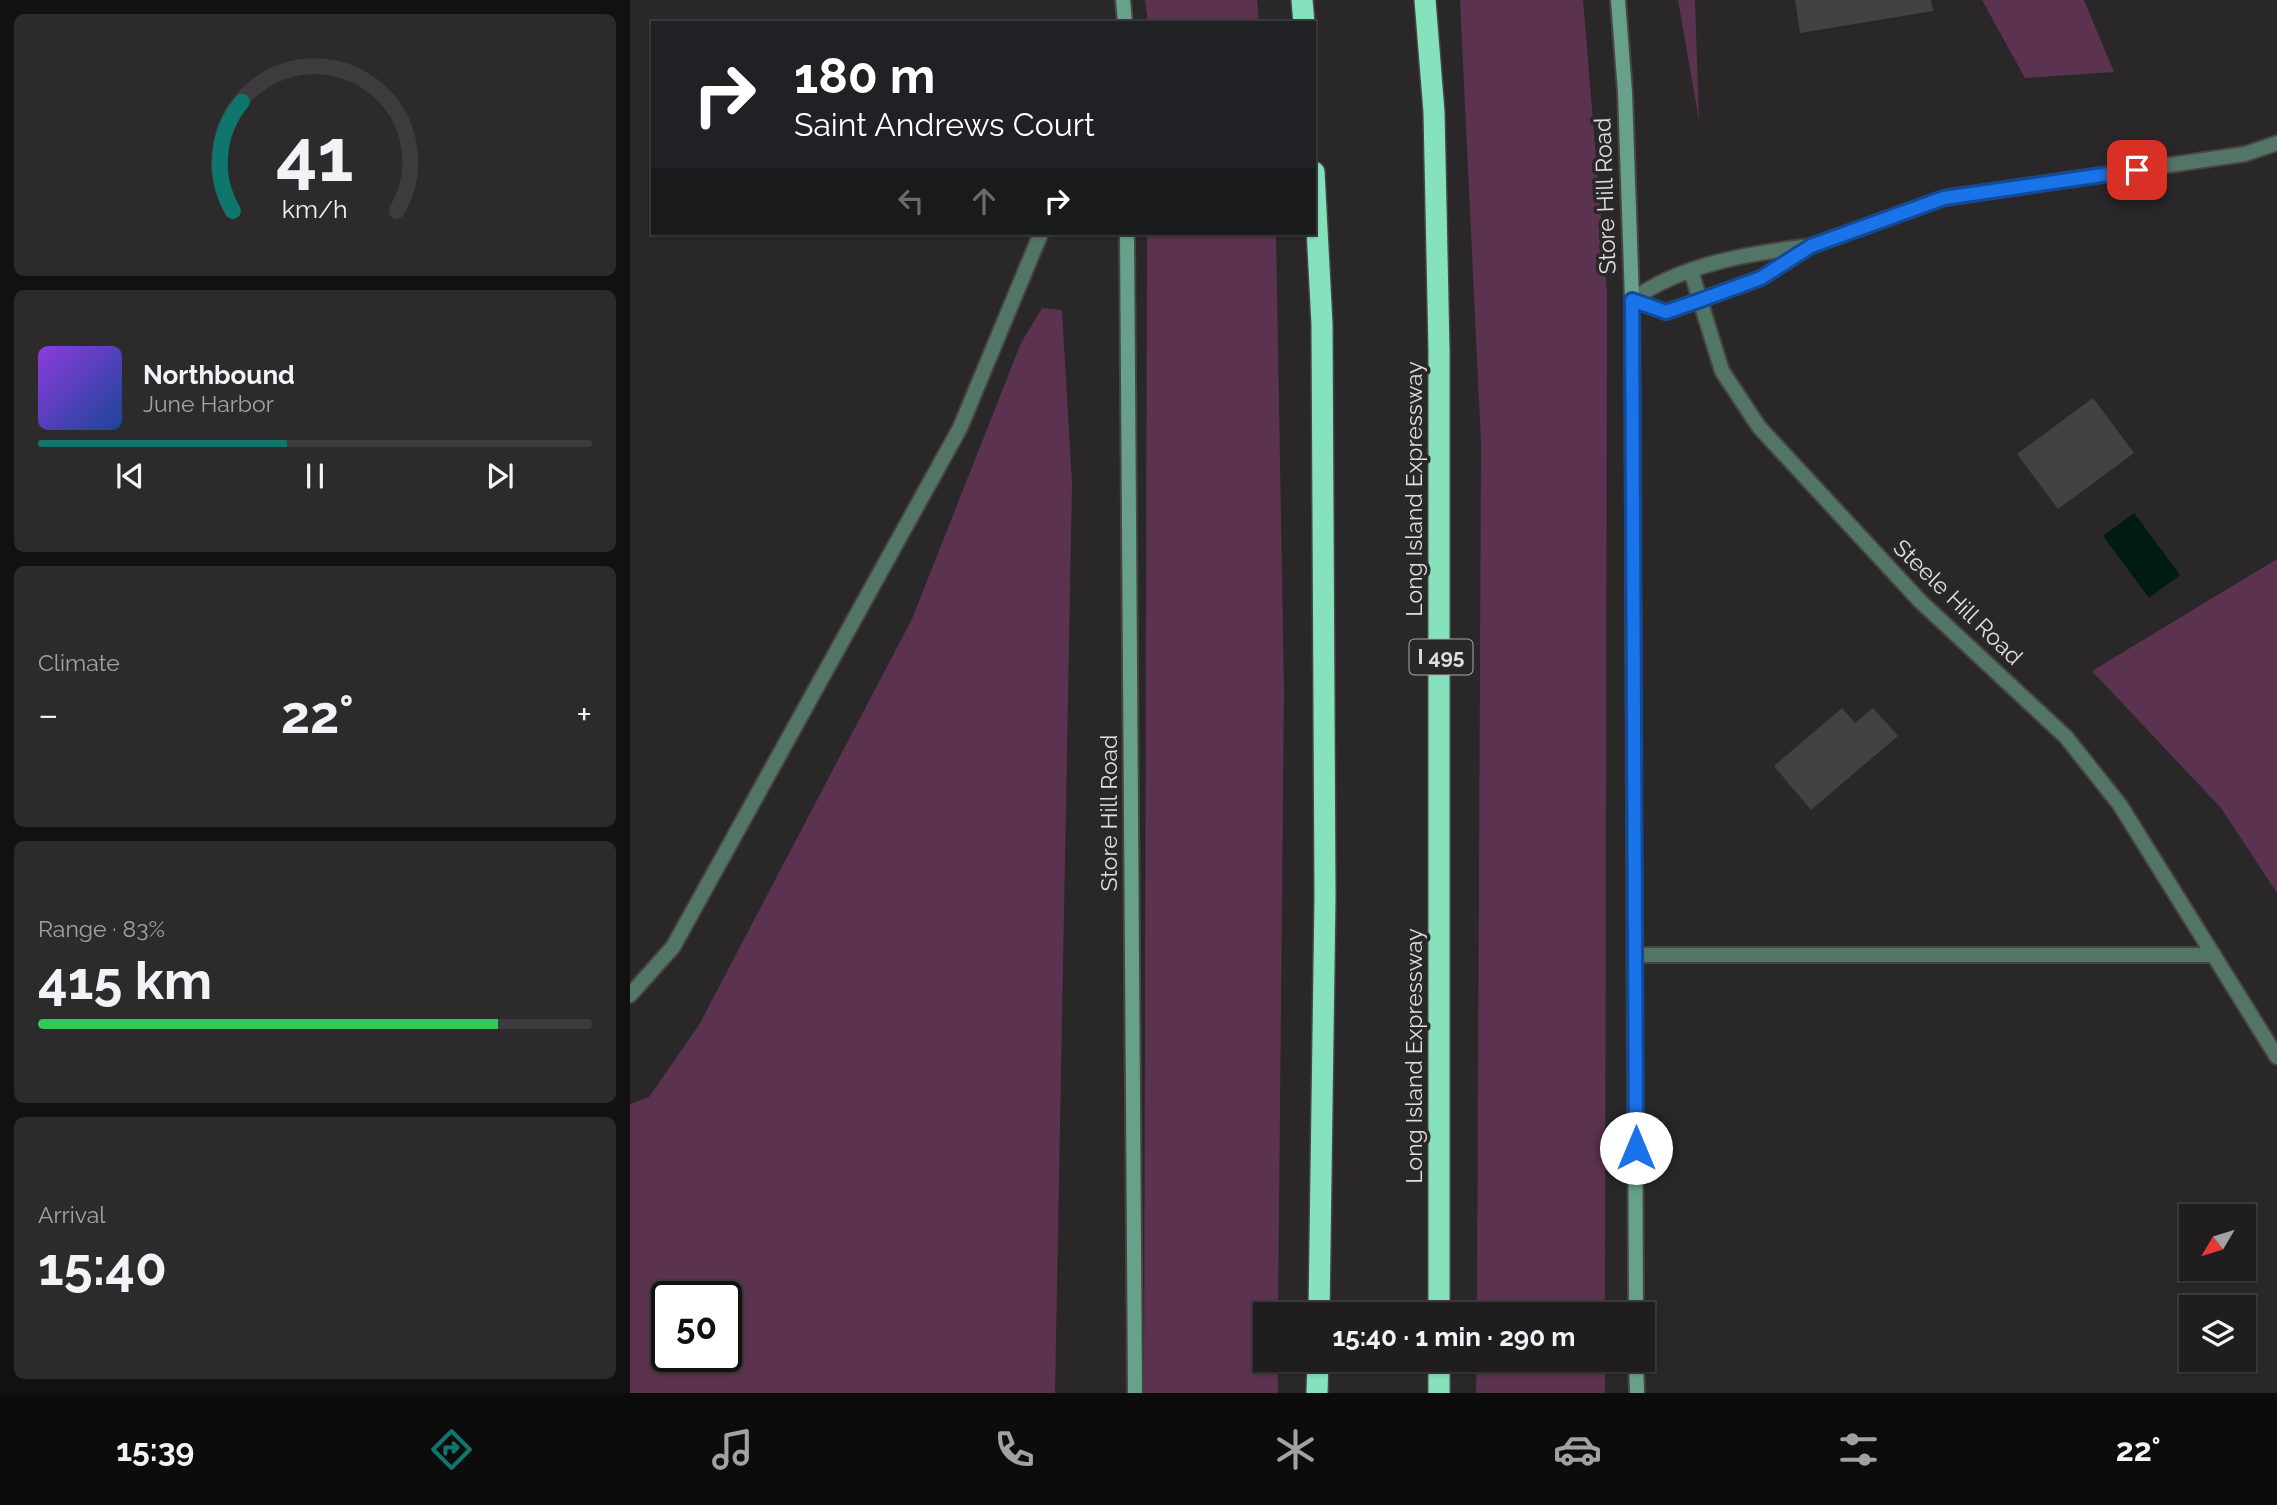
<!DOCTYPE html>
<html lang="en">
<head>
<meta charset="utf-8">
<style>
  body { margin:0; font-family:Raleway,sans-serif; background:#2d2a2c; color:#f1f3f6; height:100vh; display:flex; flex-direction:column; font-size:26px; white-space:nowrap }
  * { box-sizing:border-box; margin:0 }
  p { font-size:23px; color:#a2a2a4 }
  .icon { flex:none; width:38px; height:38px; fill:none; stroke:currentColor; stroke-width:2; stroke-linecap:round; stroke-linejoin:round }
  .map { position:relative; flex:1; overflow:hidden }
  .panel { display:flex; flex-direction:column; gap:14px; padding:14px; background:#121011; width:630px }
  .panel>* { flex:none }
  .hud { position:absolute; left:21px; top:21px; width:665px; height:214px; border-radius:0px; box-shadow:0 2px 5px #0004,0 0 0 2px #3d3b3d; background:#202124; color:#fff; overflow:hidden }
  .needle { width:46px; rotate:232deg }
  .fabs { position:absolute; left:1549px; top:1204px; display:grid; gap:14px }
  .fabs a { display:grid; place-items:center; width:77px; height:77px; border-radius:0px; background:#201d1f; box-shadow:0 2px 5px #0004,0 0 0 2px #3d3b3d; font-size:35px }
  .speed { position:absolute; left:21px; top:1281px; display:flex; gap:14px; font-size:35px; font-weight:700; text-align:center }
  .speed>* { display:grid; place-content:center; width:91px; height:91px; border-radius:50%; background:#201d1f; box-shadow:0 2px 5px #0004,0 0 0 2px #3d3b3d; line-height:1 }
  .speed .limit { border:4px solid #111; border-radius:10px; background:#fff; color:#111 }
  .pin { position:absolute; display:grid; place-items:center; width:60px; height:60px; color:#fff; margin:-30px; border-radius:14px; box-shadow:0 4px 10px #0006 }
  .me { position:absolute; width:77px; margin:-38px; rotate:0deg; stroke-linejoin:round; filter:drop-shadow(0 0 5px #0008) }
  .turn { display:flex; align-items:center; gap:24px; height:147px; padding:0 28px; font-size:32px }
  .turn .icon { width:91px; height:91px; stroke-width:2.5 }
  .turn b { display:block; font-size:49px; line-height:60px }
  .lanes { display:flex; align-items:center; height:66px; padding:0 28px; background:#0003; justify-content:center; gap:35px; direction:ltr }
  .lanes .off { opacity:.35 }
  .big { font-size:52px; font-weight:700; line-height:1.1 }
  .panel .tile { flex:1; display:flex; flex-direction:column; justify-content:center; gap:10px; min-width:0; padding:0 24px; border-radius:10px; background:#2d2a2c }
  .panel .dial { align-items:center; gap:0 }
  .dial svg { height:182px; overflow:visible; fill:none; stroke:#3d3b3d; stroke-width:7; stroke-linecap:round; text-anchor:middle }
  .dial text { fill:#f1f3f6; stroke:none }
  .song { display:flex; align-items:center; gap:21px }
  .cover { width:84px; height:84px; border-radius:10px; background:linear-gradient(135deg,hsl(270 70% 55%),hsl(220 70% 35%)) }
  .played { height:7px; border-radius:4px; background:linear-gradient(90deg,#0f766e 45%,#3d3b3d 45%) }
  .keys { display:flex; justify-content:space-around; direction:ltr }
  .heat { display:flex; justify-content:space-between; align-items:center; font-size:38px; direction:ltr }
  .charge { height:10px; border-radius:5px; background:linear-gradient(90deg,#34c759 83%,#3d3b3d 0) }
  .trip { position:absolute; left:623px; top:1302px; width:402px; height:70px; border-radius:0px; background:#201d1f; box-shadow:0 2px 5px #0004,0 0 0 2px #3d3b3d; font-weight:700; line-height:70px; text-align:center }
  .dock { display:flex; height:112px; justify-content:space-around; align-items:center; background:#0d0c0c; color:#a2a2a4 }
  .dock .icon { width:49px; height:49px }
  .dock .current { color:#0f766e }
  .dock b { font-size:32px; color:#f1f3f6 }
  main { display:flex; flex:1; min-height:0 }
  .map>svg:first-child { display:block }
  .green { fill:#5b3350; fill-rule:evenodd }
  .water { fill:#001b11 }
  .building { fill:#444143 }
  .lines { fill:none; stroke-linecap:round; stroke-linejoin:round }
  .lane-casing { stroke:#474446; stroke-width:18 }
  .street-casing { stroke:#474446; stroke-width:18 }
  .secondary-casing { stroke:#474446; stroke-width:18 }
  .highway-casing { stroke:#474446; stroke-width:24 }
  .lane { stroke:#537566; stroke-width:14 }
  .street { stroke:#537566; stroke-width:14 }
  .secondary { stroke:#68a189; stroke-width:14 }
  .highway { stroke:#86e2bc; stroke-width:21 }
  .route-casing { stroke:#114b97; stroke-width:18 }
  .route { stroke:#1a73e8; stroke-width:12 }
  .labels { text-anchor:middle; stroke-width:7; stroke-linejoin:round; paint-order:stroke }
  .shield { fill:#2a2729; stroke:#a9a7a8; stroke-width:2 }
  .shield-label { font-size:21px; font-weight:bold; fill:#e0dedf }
  .street-label { font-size:23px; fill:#e0dedf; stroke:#2a2729 }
</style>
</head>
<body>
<main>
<section class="panel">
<div class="tile dial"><svg viewBox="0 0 100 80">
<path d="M14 69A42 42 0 1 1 86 69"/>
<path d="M14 69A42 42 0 0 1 18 21" stroke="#0f766e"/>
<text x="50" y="56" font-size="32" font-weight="700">41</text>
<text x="50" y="72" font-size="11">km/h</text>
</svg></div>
<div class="tile">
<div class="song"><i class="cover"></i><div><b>Northbound</b><p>June Harbor</p></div></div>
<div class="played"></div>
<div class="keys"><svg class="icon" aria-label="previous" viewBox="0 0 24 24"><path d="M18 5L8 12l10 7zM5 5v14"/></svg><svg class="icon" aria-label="pause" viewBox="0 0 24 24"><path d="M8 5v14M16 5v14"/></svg><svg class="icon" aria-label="next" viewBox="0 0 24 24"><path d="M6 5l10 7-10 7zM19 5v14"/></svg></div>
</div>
<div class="tile"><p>Climate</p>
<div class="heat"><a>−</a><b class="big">22°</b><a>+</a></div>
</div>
<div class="tile"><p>Range · 83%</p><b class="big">415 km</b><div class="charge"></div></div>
<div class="tile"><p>Arrival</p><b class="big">15:40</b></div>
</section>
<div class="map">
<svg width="1647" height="1393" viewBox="0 0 1647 1393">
  <rect width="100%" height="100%" fill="#2a2729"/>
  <path class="green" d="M515,0h112l2,23h-111z
    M830,0h123l24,291 -2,1023h-128l4,-871z
    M1048,0h17l4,120z
    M1352,0h102l30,72 -89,6z
    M517,233h129l8,458 -6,623h-13v46h13v33h-134z
    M412,308l20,2 10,174 -17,909h-425v-289l19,-7 50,-72 213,-406 109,-276zM37,1297h59v59h-59z
    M1647,559v334l-56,-85 -129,-137z
    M847,1360h128v33h-129z"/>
  <path class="water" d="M1504,513l46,62 -31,23 -46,-62z"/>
  <path class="building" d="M1165,0h136l2,11 -133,22z
    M1463,398l41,55 -76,56 -41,-55z
    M1212,708l13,15 18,-15 25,28 -87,74 -37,-44z"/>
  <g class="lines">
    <g class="lane-casing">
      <path id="lane" d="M0,995l43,-48 287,-519 81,-195"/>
    </g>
    <g class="street-casing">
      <path id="street" d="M1181,246l133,-48 301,-44 32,-11
        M1181,246l-50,32 -95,34 -34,-12c50,-36 118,-47 179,-54z
        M1061,271l31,100 37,56 161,174 146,136 54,68 157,252
        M1005,955h579"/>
    </g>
    <g class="secondary-casing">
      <path id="secondary" d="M493,0l2,23
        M988,0l7,92 7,208 4,1014
        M497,233l8,1160
        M1006,1360l1,33"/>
    </g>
    <g class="highway-casing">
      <path id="highway" d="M672,0l2,23
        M795,0l9,112 5,238v964
        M684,172l8,152 3,573 -6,417
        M687,1393l1,-33
        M809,1393v-33"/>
    </g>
    <use href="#lane" class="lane"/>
    <use href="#street" class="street"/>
    <use href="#secondary" class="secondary"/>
    <use href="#highway" class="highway"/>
  </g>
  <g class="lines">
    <g class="route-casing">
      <path id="route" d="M1006,1148l-4,-848 34,12 32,-11 63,-23 50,-32 133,-48 193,-28"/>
    </g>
    <use href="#route" class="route"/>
  </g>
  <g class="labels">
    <rect class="shield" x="779.5" y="639.5" width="63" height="35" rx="5"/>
    <g class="shield-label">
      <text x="811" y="664">I 495</text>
    </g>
    <g class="street-label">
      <text transform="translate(975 196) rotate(-92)" y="8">Store Hill Road</text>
      <text transform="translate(784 489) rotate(-90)" y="8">Long Island Expressway</text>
      <text transform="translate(1328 602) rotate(44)" y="8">Steele Hill Road</text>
      <text transform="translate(479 813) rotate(-90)" y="8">Store Hill Road</text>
      <text transform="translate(784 1056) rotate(-90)" y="8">Long Island Expressway</text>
    </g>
  </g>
</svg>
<div class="fabs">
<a><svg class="needle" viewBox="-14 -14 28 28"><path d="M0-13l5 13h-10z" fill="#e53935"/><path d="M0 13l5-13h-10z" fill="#a2a2a4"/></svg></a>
<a><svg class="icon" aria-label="layers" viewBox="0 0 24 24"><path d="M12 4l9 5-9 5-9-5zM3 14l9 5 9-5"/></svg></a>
</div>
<div class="speed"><div class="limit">50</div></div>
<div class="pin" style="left:1507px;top:170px;background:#d93025"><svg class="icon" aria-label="arrive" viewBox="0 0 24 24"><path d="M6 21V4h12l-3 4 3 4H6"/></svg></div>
<svg class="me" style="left:1006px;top:1148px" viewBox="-20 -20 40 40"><circle r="19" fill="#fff"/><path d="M0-13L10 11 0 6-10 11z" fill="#1a73e8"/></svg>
<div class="trip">15:40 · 1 min · 290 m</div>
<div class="hud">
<div class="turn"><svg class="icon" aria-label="right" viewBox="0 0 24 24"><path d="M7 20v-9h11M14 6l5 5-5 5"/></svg><div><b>180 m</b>Saint Andrews Court</div></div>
<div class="lanes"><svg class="icon off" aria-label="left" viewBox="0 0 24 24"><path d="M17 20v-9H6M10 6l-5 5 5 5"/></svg><svg class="icon off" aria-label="ahead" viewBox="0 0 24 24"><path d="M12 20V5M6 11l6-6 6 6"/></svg><svg class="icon" aria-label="right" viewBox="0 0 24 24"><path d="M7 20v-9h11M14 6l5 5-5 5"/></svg></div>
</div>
</div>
</main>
<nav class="dock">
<b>15:39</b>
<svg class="icon current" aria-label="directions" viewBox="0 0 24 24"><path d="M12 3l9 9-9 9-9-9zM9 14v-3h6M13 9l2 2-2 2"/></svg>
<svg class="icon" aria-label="music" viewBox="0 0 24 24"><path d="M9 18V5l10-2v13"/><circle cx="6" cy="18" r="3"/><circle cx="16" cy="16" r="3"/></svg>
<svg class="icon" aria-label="phone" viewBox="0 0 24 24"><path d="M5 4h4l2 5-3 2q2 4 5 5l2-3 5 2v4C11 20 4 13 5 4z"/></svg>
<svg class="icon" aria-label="climate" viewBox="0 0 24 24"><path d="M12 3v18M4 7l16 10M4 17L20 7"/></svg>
<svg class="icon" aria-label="car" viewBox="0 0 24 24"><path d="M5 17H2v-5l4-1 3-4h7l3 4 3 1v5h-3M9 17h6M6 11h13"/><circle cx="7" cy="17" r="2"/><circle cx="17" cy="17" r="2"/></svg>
<svg class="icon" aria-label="filters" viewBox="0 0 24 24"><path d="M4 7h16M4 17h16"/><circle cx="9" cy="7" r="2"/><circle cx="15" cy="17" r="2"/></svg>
<b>22°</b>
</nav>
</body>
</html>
